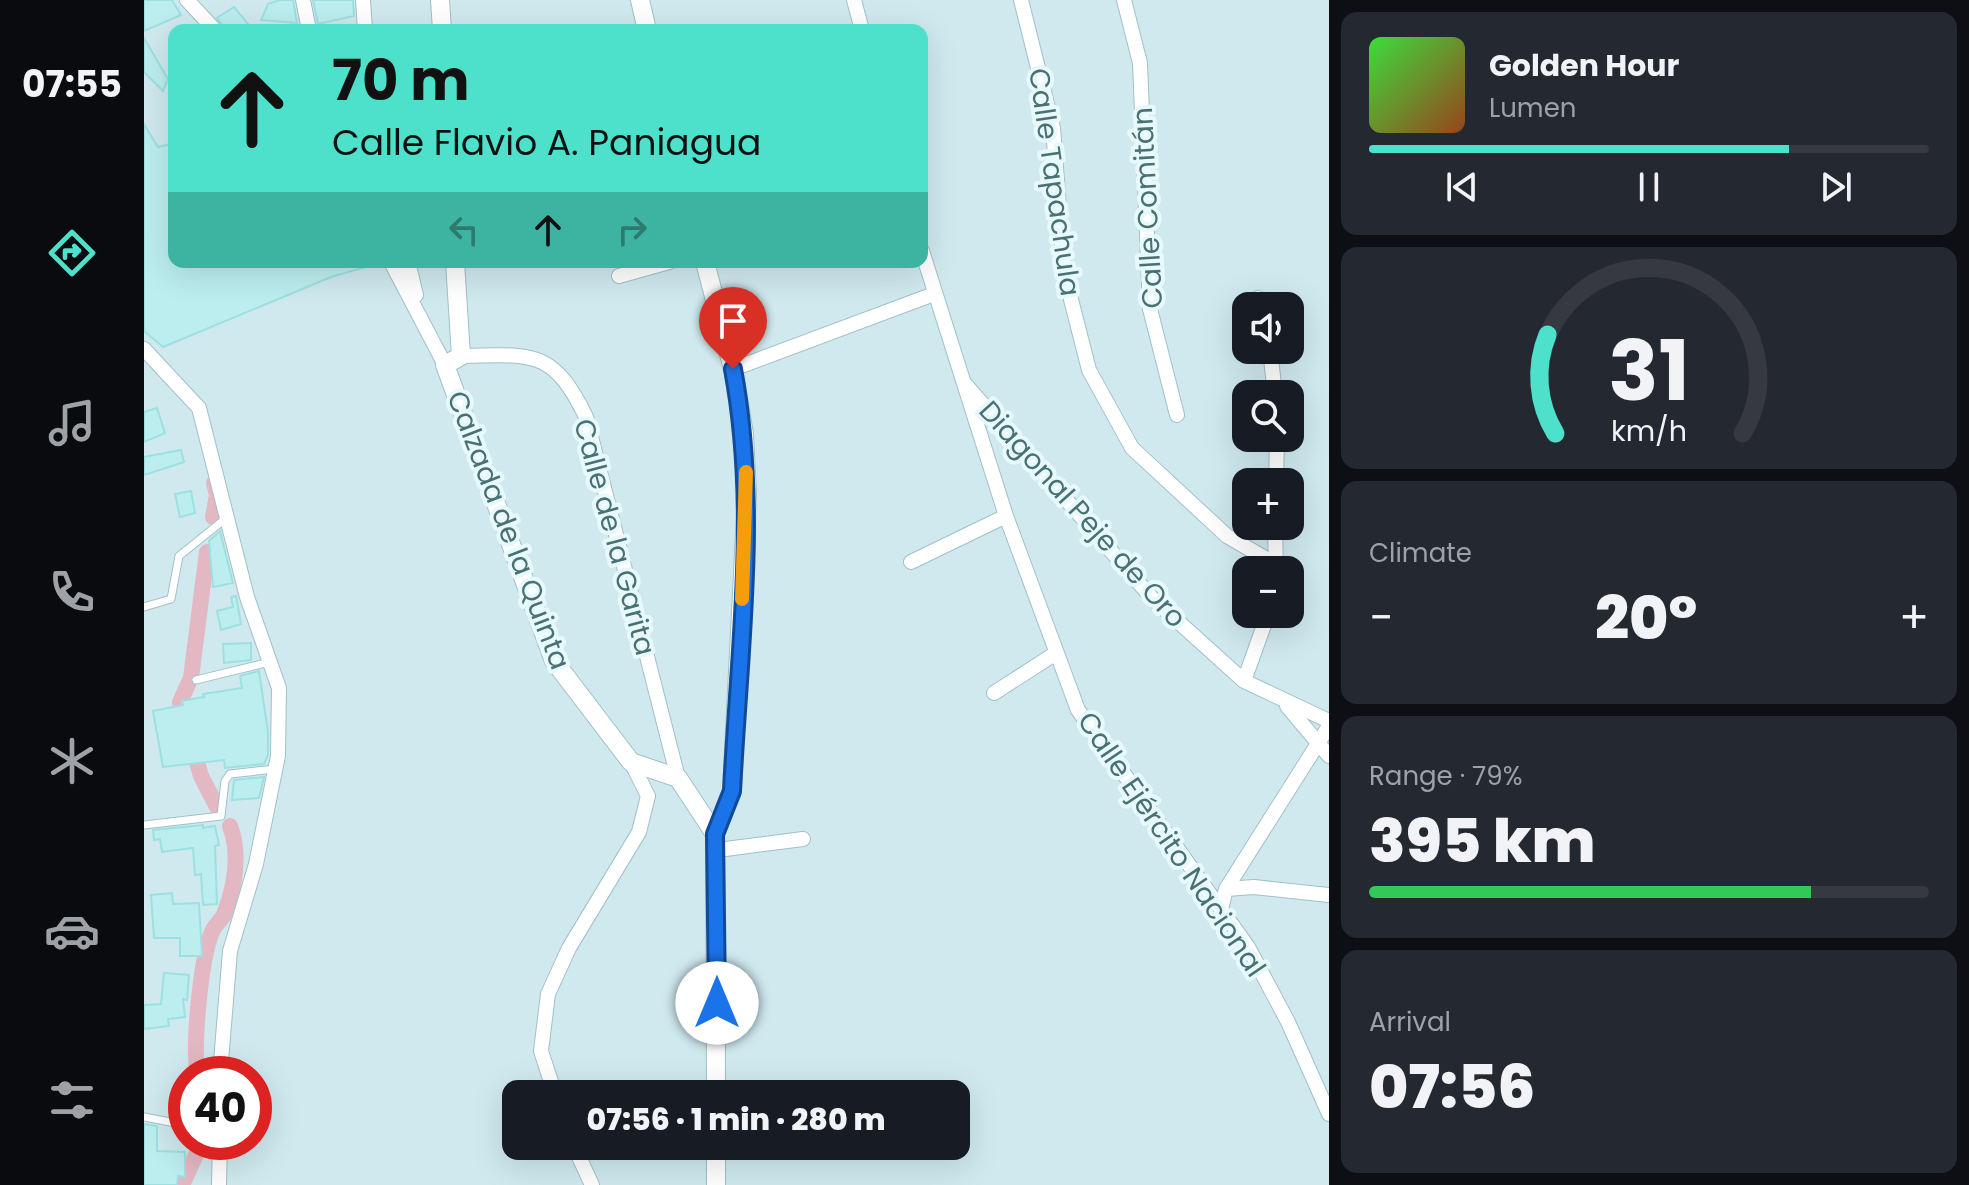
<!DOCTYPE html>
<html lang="en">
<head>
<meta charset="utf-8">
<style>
  body { margin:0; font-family:Poppins,sans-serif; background:#242831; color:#f1f3f6; height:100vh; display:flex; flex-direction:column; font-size:30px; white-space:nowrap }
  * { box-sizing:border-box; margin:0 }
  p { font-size:26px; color:#9ea1a6 }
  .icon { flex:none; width:44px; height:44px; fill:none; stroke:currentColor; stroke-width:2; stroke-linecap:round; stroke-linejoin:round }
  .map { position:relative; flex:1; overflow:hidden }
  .drawer { display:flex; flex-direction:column; gap:12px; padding:12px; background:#0d0f14; width:640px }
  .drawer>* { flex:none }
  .top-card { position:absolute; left:24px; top:24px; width:760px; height:244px; border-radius:16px; box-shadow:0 8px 32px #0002; background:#4de0ca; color:#111; overflow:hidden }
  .buttons { position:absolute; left:1088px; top:292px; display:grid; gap:16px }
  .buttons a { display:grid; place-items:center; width:72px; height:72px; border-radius:16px; background:#171b24; box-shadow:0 8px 32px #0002; font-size:40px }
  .speed { position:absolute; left:24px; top:1056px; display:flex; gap:16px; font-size:40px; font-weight:700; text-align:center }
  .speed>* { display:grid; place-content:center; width:104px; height:104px; border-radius:50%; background:#171b24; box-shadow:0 8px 32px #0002; line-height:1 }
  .speed .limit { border:12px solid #d22; background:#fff; color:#111 }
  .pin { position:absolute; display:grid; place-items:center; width:68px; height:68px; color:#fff; margin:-82px -34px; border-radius:50% 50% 50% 0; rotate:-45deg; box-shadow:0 0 8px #0007 }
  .pin .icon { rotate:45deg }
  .me { position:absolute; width:88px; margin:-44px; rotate:0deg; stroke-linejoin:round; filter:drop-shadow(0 0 6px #0008) }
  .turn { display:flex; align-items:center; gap:28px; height:168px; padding:0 32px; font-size:36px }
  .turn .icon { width:104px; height:104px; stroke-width:2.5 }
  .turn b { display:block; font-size:56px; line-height:68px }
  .lanes { display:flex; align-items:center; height:76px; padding:0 32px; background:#0003; justify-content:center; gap:40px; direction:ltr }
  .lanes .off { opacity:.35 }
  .big { font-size:60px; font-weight:800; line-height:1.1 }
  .drawer .tile { flex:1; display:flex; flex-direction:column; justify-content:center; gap:12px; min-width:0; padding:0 28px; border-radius:16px; background:#242831 }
  .drawer .dial { align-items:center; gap:0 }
  .dial svg { height:208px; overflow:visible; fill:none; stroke:#363941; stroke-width:7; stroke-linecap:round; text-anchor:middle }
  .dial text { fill:#f1f3f6; stroke:none }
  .song { display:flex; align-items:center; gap:24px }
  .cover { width:96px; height:96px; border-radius:12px; background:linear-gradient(135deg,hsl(120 70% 55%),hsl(20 70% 35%)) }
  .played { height:8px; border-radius:4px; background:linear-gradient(90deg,#4de0ca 75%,#363941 75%) }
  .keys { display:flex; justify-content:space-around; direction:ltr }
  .heat { display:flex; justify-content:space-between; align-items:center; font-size:44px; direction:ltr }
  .charge { height:12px; border-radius:6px; background:linear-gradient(90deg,#34c759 79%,#363941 0) }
  .trip { position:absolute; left:358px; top:1080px; width:468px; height:80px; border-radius:16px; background:#171b24; box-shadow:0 8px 32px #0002; font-weight:800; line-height:80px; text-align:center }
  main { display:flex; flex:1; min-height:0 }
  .dock { display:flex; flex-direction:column; width:144px; justify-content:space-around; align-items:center; background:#090b0e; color:#9ea1a6 }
  .dock .icon { width:56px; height:56px }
  .dock .on { color:#4de0ca }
  .dock b { font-size:36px; color:#f1f3f6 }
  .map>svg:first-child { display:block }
  .residential { fill:#cfe9ef; fill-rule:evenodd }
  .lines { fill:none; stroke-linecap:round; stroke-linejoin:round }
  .canal { stroke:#e3b8c2; stroke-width:16 }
  .building { fill:#bceeef; stroke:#9de0e1; stroke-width:2 }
  .service-casing { stroke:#a2c1c4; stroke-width:9 }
  .minor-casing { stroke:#a2c1c4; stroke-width:16 }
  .tertiary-casing { stroke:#a2c1c4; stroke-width:20 }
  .service { stroke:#fff; stroke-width:7 }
  .minor { stroke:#fff; stroke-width:14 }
  .tertiary { stroke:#fff; stroke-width:18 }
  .route-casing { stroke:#114b97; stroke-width:20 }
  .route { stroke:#1a73e8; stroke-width:14 }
  .slow { stroke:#f59e0b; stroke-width:14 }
  .labels { text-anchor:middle; stroke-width:8; stroke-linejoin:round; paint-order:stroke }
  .street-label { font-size:28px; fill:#4a7171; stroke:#e8f9fe }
</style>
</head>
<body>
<main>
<nav class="dock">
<b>07:55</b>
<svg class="icon on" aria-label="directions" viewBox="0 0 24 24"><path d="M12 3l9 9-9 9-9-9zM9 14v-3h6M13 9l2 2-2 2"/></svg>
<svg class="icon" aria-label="music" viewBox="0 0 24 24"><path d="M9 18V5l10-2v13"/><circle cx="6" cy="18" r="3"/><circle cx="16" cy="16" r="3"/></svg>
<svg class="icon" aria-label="phone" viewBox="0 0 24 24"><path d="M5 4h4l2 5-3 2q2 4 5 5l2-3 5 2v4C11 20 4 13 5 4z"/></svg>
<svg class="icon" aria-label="climate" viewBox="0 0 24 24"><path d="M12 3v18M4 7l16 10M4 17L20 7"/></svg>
<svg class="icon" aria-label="car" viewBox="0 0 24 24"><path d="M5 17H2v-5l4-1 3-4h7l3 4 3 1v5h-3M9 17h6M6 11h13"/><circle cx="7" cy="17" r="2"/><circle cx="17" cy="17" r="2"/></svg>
<svg class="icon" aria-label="filters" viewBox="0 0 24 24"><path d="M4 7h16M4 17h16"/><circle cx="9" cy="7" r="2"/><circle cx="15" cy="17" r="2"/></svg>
</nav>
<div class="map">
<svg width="1185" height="1185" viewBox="0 0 1185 1185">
  <rect width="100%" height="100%" fill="#e3f5fb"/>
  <path class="residential" d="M0,0h1185v1185h-1185zM30,30h748v232h-748zM1102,306h44v44h-44zM1102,394h44v44h-44zM1102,482h44v44h-44zM1102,570h44v44h-44zM42,1074h68v68h-68zM372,1094h440v52h-440z"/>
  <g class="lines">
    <path class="canal" d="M69,517l4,-22 -3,-12
      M63,552l-16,126 -11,24 21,74 16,31
      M54,1074c-6,-26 3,-117 14,-142 2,-7 11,-12 13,-20 10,-27 15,-59 5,-86
      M38,1185l20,-43"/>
  </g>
  <path class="building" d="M0,0h28l9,15 -37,16z
    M136,0h13l4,23 -36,-3 7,-16z
    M169,0h40l1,16 -36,8z
    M90,7l19,23h-28l-8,-12z
    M0,38l24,41 -5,12 -19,-19z
    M0,124l14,23 16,-4v119h86l2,5 14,-5 100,2 -45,13 -168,70 -19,-16z
    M13,408l8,25 -21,9v-30z
    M37,450l3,12 -40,13v-18z
    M47,491l4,22 -15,4 -5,-23z
    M76,531l13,52 -20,4 -4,-46z
    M92,596l5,28 -20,6 -4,-19 16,-4 -2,-10z
    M107,643v17l-27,3 -1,-19z
    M115,671l9,61v23l-4,9 -39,4 -1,-8 -61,7 -10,-56 30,-6 -1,-4 22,-4 -1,-3 39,-6 -2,-12z
    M120,777l-5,21 -27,2 2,-20z
    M59,825v3l12,-2 4,19 -4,1 2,58 -14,1 -2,-31 -6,1 -2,-27 -31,4 -2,-13 -6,1 -1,-10z
    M28,893l1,11 26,-1 3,53h-22v-18h-26l-3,-43z
    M20,973l25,2 -2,25 -4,-1 2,18 -17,2 1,7 -25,3v-24l17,-1z
    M0,1124l13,2v25l28,1v25l-7,-1 -1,9h-33z"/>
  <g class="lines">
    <g class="service-casing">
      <path id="service" d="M0,607l27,-8 8,-43 46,-37
        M52,680l74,-18
        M0,825l77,-9 4,-35 5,-7 45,-5
        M0,1117l42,8"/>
    </g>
    <g class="minor-casing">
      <path id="minor" d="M43,0l28,30
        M159,0l6,30
        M219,0l2,30
        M710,0l8,30
        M877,0l32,128 11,144 25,98 43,78 95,88 50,29
        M980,0l16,63 10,246 27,106
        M778,251l84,265 72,194 170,237 40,75 41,92
        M247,262l54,103
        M264,262l8,33
        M475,276l50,-14
        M1114,298l1,8
        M0,349l55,59 48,189 32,91 -1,68 -22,108 -26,87 -10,123
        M1126,350l5,44
        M317,356c70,-1 91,-9 125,61l92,361
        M589,369l201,-75
        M822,385l186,213 92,83 85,40
        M1132,482l1,-44
        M1131,526l1,44
        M767,562l95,-46
        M1100,681l24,-67
        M850,693l62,-40
        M1143,706l42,50
        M574,850l85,-11
        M1082,889l28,-2 75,8
        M1077,909l5,-20 103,-163
        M411,1094l-14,-43 7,-57 21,-46 70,-116 9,-36 -17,-34
        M430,1146l18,39
        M75,1185l1,-43"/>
    </g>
    <g class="tertiary-casing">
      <path id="tertiary" d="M296,0l2,30
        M496,0l7,30
        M311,262l6,94 -16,9 109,296 77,101 47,16 37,56 1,260
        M561,262l28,107 11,65 3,59 -15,298 -17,43
        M572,1185v-39"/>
    </g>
    <use href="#service" class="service"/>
    <use href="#minor" class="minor"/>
    <use href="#tertiary" class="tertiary"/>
  </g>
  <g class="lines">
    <g class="route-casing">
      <path id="route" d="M573,1003l-2,-169 17,-43c7,-140 27,-283 1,-422"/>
    </g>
    <use href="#route" class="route"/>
    <path class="slow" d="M598,599l4,-127"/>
  </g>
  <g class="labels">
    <g class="street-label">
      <text transform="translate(911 182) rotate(82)" y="10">Calle Tapachula</text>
      <text transform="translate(1003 208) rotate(-93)" y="10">Calle Comitán</text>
      <text transform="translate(939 514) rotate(48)" y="10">Diagonal Peje de Oro</text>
      <text transform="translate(365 530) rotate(69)" y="10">Calzada de la Quinta</text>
      <text transform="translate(471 537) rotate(75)" y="10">Calle de la Garita</text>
      <text transform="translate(1028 844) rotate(56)" y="10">Calle Ejército Nacional</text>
    </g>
  </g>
</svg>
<div class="buttons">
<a><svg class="icon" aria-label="sound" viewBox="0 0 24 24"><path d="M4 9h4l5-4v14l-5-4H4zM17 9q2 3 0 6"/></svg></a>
<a><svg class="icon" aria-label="search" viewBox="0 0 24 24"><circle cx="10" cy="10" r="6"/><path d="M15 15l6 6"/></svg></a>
<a>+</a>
<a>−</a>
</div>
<div class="speed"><div class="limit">40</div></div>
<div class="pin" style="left:589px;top:369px;background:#d93025"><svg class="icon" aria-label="arrive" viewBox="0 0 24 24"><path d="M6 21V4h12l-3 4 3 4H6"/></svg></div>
<svg class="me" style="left:573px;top:1003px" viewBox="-20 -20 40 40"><circle r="19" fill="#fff"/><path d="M0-13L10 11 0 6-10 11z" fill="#1a73e8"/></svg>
<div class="trip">07:56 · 1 min · 280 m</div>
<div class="top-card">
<div class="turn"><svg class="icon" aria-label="ahead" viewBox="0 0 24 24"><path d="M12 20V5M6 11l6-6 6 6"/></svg><div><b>70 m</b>Calle Flavio A. Paniagua</div></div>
<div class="lanes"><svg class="icon off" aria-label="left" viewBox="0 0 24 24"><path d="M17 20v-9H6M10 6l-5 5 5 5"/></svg><svg class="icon" aria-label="ahead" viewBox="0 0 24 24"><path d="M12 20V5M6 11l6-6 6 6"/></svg><svg class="icon off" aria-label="right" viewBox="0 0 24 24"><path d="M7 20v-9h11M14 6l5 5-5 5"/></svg></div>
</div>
</div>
<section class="drawer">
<div class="tile">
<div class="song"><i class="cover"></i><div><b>Golden Hour</b><p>Lumen</p></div></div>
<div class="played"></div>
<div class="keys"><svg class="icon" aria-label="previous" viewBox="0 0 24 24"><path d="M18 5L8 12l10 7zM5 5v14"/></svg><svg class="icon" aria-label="pause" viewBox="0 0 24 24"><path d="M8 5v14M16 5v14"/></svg><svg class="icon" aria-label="next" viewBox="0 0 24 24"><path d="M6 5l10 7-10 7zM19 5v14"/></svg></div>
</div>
<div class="tile dial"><svg viewBox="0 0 100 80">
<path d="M14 69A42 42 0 1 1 86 69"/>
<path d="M14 69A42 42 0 0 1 11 31" stroke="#4de0ca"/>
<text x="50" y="56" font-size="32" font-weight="700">31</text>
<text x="50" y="72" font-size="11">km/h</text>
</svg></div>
<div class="tile"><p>Climate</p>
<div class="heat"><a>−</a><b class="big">20°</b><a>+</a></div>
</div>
<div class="tile"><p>Range · 79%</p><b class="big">395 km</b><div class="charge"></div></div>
<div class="tile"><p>Arrival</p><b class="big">07:56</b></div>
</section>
</main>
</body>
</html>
